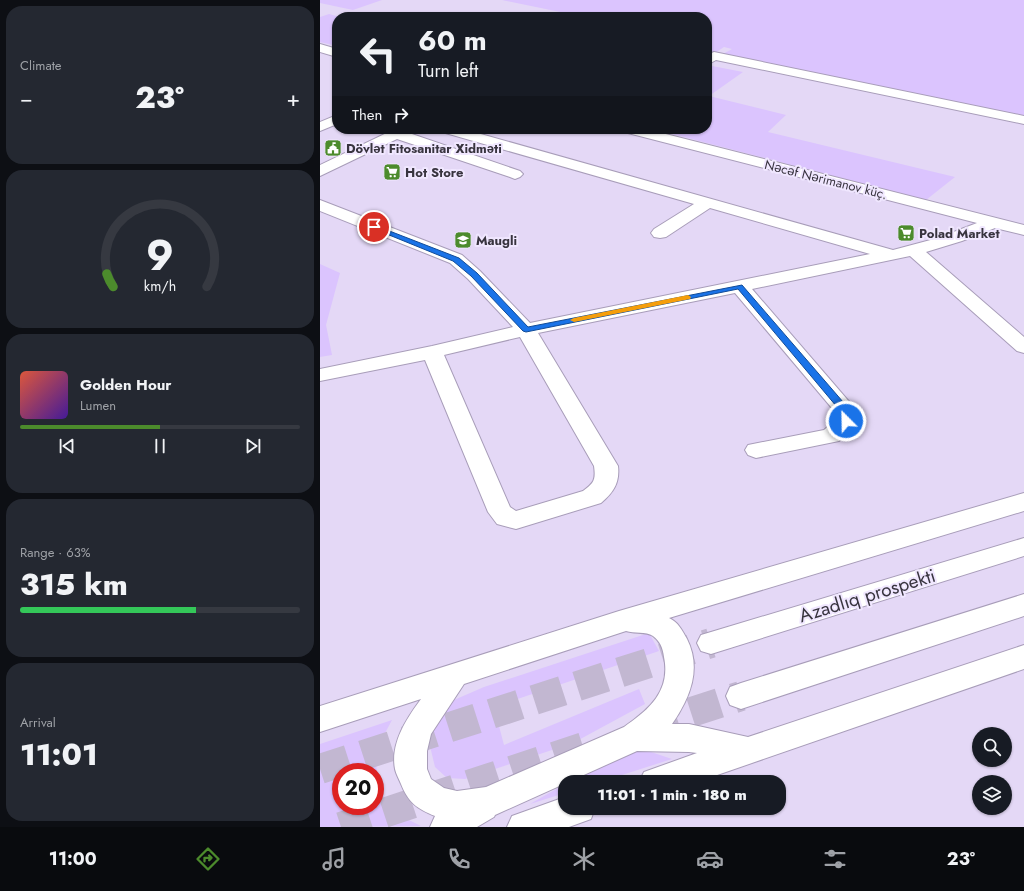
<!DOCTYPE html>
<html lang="en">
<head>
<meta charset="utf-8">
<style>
  body { margin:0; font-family:Jost,sans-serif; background:#242831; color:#f1f3f6; height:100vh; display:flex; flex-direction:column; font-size:15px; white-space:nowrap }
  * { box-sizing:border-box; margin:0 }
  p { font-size:13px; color:#9ea1a6 }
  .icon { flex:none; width:22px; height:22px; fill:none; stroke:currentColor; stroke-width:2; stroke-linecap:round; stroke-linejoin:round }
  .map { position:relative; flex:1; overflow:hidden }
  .panel { display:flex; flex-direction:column; gap:6px; padding:6px; background:#0d0f14; width:320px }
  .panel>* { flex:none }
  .hud { position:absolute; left:12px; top:12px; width:380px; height:122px; border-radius:16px; box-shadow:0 1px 3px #0004; background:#171b24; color:#f1f3f6; overflow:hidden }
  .tools { position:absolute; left:652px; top:727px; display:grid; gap:8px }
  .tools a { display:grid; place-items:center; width:40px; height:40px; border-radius:50%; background:#171b24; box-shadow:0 1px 3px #0004; font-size:20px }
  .speed { position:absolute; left:12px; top:763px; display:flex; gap:8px; font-size:20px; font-weight:700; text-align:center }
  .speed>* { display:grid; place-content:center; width:52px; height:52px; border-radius:50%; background:#171b24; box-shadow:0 1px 3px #0004; line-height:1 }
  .speed .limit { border:6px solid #d22; background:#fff; color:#111 }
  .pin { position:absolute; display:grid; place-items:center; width:34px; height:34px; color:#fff; margin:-17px; border:2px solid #fff; border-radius:50%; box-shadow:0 1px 4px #0007 }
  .me { position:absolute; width:44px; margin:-22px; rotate:337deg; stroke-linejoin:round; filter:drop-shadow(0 0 3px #0008) }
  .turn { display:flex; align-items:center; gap:14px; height:84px; padding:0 20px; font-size:18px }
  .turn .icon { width:52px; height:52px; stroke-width:2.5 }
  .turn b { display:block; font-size:28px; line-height:34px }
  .then { display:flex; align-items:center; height:38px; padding:0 20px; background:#0003; gap:8px; font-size:15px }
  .big { font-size:30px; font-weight:800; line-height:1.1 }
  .panel .widget { flex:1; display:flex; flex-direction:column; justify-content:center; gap:6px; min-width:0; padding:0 14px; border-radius:16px; background:#242831 }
  .panel .dial { align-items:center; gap:0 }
  .dial svg { height:104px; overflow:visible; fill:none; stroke:#363941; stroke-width:7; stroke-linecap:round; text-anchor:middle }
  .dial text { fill:#f1f3f6; stroke:none }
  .song { display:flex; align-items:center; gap:12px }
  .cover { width:48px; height:48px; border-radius:6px; background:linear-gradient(135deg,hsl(10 70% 55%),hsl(260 70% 35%)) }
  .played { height:4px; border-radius:2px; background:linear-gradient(90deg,#4c8b2c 50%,#363941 50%) }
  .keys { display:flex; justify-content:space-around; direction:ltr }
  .heat { display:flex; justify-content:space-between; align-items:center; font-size:22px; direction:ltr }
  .charge { height:6px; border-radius:3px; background:linear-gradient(90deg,#34c759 63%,#363941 0) }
  .trip { position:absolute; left:238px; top:775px; width:228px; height:40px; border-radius:16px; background:#171b24; box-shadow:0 1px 3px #0004; font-weight:800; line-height:40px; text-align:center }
  .menu { display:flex; height:64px; justify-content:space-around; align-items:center; background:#090b0e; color:#9ea1a6 }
  .menu .icon { width:28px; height:28px }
  .menu .active { color:#4c8b2c }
  .menu b { font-size:18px; color:#f1f3f6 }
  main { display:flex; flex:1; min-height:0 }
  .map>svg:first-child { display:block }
  .green { fill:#dbc4fe; fill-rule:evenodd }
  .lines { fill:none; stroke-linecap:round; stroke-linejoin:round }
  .major-tunnel { stroke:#c2b7d1; stroke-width:30; stroke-dasharray:30 15; stroke-linecap:butt }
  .minor-casing { stroke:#a89db9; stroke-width:2 }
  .major-casing { stroke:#a89db9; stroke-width:2 }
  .minor { fill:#fff; fill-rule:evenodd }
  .major { fill:#fff; fill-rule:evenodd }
  .route { fill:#1a73e8; stroke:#114b97 }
  .slow { fill:#f59e0b }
  .labels { text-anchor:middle; stroke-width:4; stroke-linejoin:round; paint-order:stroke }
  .far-poi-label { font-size:13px; font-weight:bold; fill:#38343f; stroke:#f0e7ff; text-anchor:start }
  .far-street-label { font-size:13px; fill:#38343f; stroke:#f0e7ff }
  .near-street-label { font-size:19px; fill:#38343f; stroke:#f0e7ff }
</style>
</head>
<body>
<main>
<section class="panel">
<div class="widget"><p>Climate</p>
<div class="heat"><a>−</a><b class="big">23°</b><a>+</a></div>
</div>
<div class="widget dial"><svg viewBox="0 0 100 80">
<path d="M14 69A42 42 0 1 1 86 69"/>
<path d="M14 69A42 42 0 0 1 9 59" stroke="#4c8b2c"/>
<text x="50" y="56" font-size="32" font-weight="700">9</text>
<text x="50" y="72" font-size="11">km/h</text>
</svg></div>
<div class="widget">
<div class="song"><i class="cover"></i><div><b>Golden Hour</b><p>Lumen</p></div></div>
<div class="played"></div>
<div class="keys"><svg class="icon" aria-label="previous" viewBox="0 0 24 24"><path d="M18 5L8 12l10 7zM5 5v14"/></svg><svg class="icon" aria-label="pause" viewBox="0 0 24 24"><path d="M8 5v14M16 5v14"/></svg><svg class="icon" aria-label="next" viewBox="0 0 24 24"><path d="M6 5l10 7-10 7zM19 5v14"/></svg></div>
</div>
<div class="widget"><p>Range · 63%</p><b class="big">315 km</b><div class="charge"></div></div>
<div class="widget"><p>Arrival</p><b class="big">11:01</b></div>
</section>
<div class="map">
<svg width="704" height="827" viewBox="0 0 704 827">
  <rect width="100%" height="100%" fill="#e4d8f6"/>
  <path class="green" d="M0,0h62l-29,10 -33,-7z
    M182,0h522v118l-301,-64 9,-5 -8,-2 -9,6 -8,-2v-34h-148l6,-4z
    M9,14l11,3h-3v29l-17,-4v-25z
    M387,65l36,7 -34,24 77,19 -18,17 187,45 -29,23 -273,-71h54z
    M0,264l20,9 -14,52 6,30 -12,2z
    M329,633l10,18 -165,56 10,38 135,-56 6,15 -72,39 -108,36 -18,-1 -12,-11 -6,-25 9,-25 16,-17 30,-13z
    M72,720l-16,30 1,33 14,28 30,15 -101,1v-83zM21,772h34v34h-34z
    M325,750l27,9 -72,23h-32l42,-25z
    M245,784v9l-35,11z"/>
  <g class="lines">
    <path class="major-tunnel" d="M328,726l93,-30
      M0,769l391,-126
      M21,827l246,-81"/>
    <g class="minor-casing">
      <path id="minor" d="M0,44l17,5v8l-17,-5z
        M394,52l310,64v8l-308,-64 -9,5v-10z
        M17,115v9l-17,7v-9z
        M75,129h18l-4,4 111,38 3,3 -3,3 -5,2 -5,-2 -113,-38 -77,37v-11z
        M120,129h23l430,121 45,-12 39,-15 -353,-91 -2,-3h24l378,96v10l-29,-7 -33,13 -36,11 98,85v16l-7,-2 -107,-95 -158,33 106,123 -1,8 -7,11 -11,10 -83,17 -8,-3 -3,-5 3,-5 76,-15 9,-8 3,-9 -101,-120 -197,40 80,133c2,17 -5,27 -17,37l-85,26 -19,-5 -9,-12 -63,-152 -105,21v-12l112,-23 81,-19 -45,-48 -18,-16 -130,-52v-11l142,55 18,16 50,52 340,-69 -160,-46 -44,29 -6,1 -6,-1 -3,-4 3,-4 40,-25 -252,-72zM200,337l74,129c2,14 0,17 -11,25l-67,20 -6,-4 -66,-152z"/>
    </g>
    <g class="major-casing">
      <path id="major" d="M704,493v18l-355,107c9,4 13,12 18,21 15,30 3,59 -15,85h17l59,13 276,-92v24l-327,113h-58l5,-10 53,-19 -8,-1 -52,-1 -142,64 -1,2 -17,10h-47l5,-11c-18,-7 -27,-14 -34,-32 -2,-5 -5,-10 -6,-15 -5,-26 12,-51 26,-70l-101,33v-26l299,-95zM306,631c8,3 20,0 27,5 7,5 10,12 11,21 7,34 -15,53 -40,70l-138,60 -29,4 -13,-3 -13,-9 -4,-10v-18l4,-17 33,-50z
        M704,538v18l-313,98 -10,-3 -4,-8 4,-8 10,-3z
        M704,594v22l-283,93 -11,-4 -4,-9 4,-9 11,-4z
        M245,797v11h30l-4,11 -22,8h-62l5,-11z"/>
    </g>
    <use href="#minor" class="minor"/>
    <use href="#major" class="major"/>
  </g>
  <path class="route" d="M54,225l85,33 18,15 51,54 214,-42 108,125 1,11 -5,3 -3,-1 -1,-10 -104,-124 -212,43 -3,-1 -52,-55 -18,-15 -81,-33v-2z"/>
  <path class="slow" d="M368,295l3,2 -1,2 -116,23 -4,-2 4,-2z"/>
  <defs>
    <g id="civic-square" transform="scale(0.9)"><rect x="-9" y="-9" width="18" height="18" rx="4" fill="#4c8b2c" stroke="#f0e7ff"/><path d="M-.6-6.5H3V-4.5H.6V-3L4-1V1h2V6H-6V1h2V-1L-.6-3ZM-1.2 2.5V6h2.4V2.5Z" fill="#fff"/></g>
    <g id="supermarket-square" transform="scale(0.9)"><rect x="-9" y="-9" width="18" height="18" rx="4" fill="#4c8b2c" stroke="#f0e7ff"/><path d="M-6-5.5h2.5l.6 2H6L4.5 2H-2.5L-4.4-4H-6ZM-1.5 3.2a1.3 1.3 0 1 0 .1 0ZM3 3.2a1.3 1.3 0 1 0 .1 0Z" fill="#fff"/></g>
    <g id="school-square" transform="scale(0.9)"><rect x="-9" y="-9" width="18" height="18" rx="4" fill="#4c8b2c" stroke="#f0e7ff"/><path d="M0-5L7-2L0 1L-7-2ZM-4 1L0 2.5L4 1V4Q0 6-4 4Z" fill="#fff"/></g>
  </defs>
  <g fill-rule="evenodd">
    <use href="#civic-square" x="13" y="148"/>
    <use href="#supermarket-square" x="72" y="172"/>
    <use href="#supermarket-square" x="586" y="233"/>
    <use href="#school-square" x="143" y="240"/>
  </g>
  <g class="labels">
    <g class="far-poi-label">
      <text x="26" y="153">Dövlət Fitosanitar Xidməti</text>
      <text x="85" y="177">Hot Store</text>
      <text x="599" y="238">Polad Market</text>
      <text x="156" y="245">Maugli</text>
    </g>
    <g class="far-street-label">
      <text transform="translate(506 179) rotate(14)" y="5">Nəcəf Nərimanov küç.</text>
    </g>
    <g class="near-street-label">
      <text transform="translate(547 595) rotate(-17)" y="7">Azadlıq prospekti</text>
    </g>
  </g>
</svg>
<div class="tools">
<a><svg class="icon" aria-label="search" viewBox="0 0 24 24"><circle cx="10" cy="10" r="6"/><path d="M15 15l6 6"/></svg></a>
<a><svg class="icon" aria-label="layers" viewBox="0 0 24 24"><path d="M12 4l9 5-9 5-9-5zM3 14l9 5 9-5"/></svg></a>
</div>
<div class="speed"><div class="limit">20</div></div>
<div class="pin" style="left:54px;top:227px;background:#d93025"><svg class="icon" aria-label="arrive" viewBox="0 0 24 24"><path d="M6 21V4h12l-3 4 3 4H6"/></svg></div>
<svg class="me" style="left:526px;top:421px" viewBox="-20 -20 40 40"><circle r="17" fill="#1a73e8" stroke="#fff" stroke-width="3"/><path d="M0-11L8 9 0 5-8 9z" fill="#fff"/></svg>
<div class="trip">11:01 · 1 min · 180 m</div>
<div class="hud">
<div class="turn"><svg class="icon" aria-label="left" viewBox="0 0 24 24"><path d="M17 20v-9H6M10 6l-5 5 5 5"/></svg><div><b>60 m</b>Turn left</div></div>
<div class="then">Then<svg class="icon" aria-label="right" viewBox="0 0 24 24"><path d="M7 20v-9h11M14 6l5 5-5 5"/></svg></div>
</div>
</div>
</main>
<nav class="menu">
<b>11:00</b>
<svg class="icon active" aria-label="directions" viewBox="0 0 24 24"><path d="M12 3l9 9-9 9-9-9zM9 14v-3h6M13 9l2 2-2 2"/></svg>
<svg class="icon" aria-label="music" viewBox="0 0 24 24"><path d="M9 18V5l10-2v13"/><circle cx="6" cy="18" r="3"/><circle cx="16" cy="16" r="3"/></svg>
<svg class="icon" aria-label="phone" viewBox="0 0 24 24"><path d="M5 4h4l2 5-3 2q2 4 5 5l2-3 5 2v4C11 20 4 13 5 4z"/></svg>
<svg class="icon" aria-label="climate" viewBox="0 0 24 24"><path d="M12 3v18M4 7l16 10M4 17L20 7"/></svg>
<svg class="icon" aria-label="car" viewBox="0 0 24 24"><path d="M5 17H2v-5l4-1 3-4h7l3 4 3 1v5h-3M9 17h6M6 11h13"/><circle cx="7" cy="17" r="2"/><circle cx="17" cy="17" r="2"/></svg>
<svg class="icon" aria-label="filters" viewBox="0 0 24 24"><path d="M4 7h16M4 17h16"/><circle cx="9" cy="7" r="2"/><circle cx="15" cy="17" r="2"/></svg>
<b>23°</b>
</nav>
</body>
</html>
